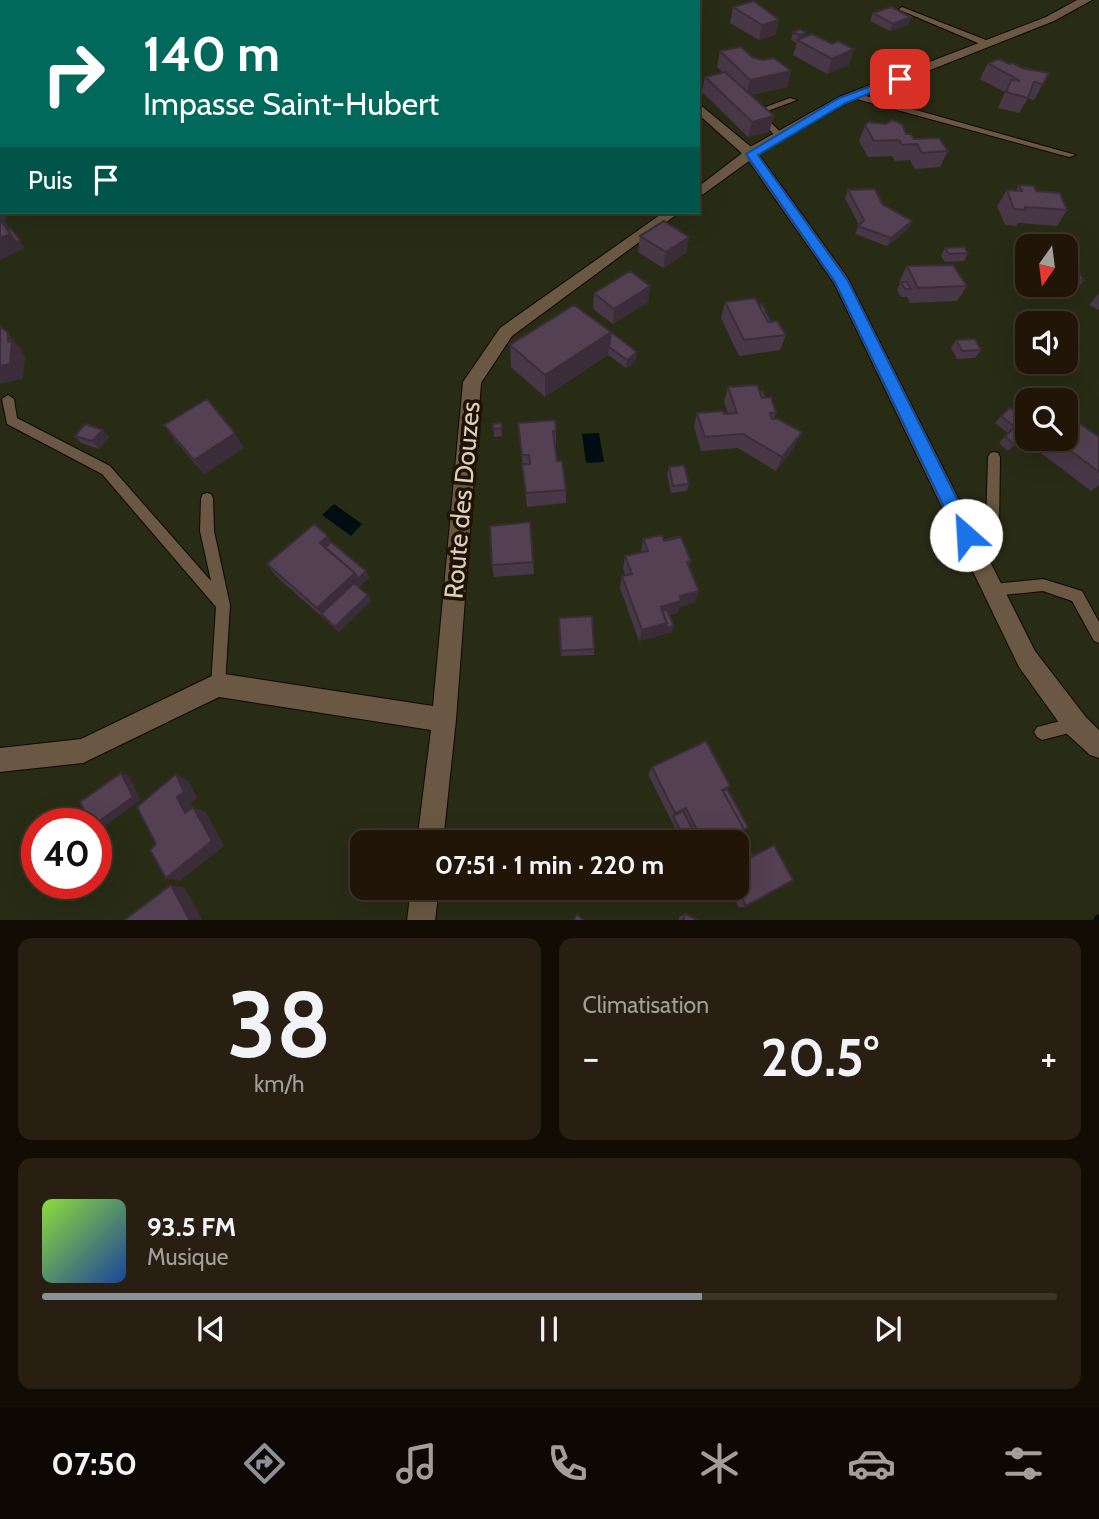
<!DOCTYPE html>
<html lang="fr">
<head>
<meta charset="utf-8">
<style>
  body { margin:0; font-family:Cabin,sans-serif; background:#281e11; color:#f1f3f6; height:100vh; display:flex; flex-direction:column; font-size:26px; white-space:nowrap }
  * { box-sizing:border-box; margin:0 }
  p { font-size:23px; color:#a29f9b }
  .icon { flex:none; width:38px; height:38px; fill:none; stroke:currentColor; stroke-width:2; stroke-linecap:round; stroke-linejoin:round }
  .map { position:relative; height:920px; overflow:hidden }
  .side { display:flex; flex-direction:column; gap:18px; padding:18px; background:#120c04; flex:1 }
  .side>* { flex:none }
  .top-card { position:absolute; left:0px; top:0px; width:700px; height:214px; box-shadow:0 7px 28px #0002,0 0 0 2px #3d3428; background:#00695c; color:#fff; overflow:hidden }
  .needle { width:46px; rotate:194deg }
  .fabs { position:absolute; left:1015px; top:234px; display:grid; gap:14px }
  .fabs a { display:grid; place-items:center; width:63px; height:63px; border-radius:14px; background:#201507; box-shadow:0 7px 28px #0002,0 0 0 2px #3d3428; font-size:35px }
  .speed { position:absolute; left:21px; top:808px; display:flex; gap:14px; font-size:35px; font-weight:700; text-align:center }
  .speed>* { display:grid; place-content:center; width:91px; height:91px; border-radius:50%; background:#201507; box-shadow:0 7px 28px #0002,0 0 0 2px #3d3428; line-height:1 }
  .speed .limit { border:10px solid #d22; background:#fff; color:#111 }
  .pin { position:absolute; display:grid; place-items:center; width:60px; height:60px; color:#fff; margin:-30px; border-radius:14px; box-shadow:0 4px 10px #0006 }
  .me { position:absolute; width:77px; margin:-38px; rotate:334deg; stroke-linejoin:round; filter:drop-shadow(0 0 5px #0008) }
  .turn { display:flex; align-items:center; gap:24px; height:147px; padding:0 28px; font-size:32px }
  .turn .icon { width:91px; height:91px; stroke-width:2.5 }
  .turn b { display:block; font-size:49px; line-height:60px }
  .then { display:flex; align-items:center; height:66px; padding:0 28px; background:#0003; gap:14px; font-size:26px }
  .big { font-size:52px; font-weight:700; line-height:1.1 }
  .side .tile { flex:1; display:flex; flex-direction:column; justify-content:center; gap:10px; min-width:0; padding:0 24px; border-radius:14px; background:#281e11 }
  .side .dial { align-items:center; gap:0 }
  .dial b { font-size:91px; line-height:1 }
  .song { display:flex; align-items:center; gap:21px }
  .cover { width:84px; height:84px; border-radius:10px; background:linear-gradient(135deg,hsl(90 70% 55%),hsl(220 70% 35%)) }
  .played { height:7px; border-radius:4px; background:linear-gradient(90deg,#8c9099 65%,#3d3428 65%) }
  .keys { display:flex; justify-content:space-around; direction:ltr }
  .heat { display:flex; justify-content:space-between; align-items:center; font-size:38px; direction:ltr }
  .side .tiles { flex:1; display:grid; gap:18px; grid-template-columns:1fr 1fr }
  .tile:last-child { grid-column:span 2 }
  .trip { position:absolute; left:350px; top:830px; width:399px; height:70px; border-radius:14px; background:#201507; box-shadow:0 7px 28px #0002,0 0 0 2px #3d3428; font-weight:700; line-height:70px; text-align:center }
  .dock { display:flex; height:112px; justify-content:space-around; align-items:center; background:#0d0803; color:#a29f9b }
  .dock .icon { width:49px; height:49px }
  .dock .active { color:#8c9099 }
  .dock b { font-size:32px; color:#f1f3f6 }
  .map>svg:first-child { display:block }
  .green { fill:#282c15; fill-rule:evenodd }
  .water { fill:#000e14 }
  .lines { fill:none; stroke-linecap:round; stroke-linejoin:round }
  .stream { fill:#000e14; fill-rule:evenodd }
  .service-casing { stroke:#130600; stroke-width:2 }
  .minor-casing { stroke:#130600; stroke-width:2 }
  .tertiary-casing { stroke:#130600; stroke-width:2 }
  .service { fill:#6a5844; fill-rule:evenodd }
  .minor { fill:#6a5844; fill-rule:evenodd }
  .tertiary { fill:#6a5844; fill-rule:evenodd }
  .wall { fill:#473747 }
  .shaded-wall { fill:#3a2d39 }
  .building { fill:#534052; stroke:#3a2d39; stroke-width:2 }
  .route { fill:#1a73e8; stroke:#114b97; stroke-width:2 }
  .labels { text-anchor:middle; stroke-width:7; stroke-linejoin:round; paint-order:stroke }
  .street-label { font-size:26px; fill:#d9cfc4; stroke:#211302 }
</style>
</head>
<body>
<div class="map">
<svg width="1099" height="921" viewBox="0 0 1099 921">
  <rect width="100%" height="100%" fill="#2b1c09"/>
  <path class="green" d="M0,0h1099v920l-1099,1zM2,2h696v210h-696zM1027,247h39v38h-39zM1027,324h39v38h-39zM1027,401h39v38h-39zM37,824h59v60h-59zM362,842h375v45h-375z"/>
  <path class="water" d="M599,433l5,29 -18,1 -4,-29z
    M334,504l28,20 -11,12 -29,-21z"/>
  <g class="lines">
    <path class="stream" d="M1099,914v7h-6l2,-5z"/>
    <g class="service-casing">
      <path id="service" d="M902,7l89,35 1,2 -7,2 -85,-36 -1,-1z
        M853,94h6l217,61 -7,2 -216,-59z
        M790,98l7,2 -35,13 22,23 -7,2 -24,-26z
        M0,104h2v5h-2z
        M8,395l6,4 3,19 93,48 101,115 -11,-50 1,-33 2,-4 4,-1 4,1 2,4 1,33 16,74 -5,80 -2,5 -5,2 -5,-2 -2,-5 5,-78 -114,-133 -95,-50 -5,-25z
        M994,452l4,1 2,4 -1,73 -2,4c-10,3 -26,8 -36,5l-2,-4 2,-4 25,-5 2,-69 2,-4z
        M1043,579l39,12 17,31v21l-5,-2 -22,-40 -29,-10 -50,5 -5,-2 -2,-4 2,-4 5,-2z
        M1076,717l5,3 3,5 -3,5 -39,10 -5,-3 -3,-5 3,-5z"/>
    </g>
    <g class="minor-casing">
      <path id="minor" d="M1077,0h15l-38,21 -207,82 -87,50 -62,45v-11l52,-40 89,-50 207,-80z
        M664,212h16l-168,124 -31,47 -25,337 -13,122h-26l14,-112 -212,-33 -136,66 -83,9v-24l81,-9 137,-66 215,33 30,-324 37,-54z
        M411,887h28l-4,34h-28z"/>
    </g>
    <g class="tertiary-casing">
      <path id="tertiary" d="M550,0h12l1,2h-12z
        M698,103l58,48 91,126 188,374 50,65 14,14v28l-9,-3 -23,-21 -48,-67 -185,-384 -88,-126 -48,-43z"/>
    </g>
    <use href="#service" class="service"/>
    <use href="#minor" class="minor"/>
    <use href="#tertiary" class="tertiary"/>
  </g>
  <path class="wall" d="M733,7l46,13 -4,15 -16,5 -29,-17z
    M873,13l38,4 -3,8 -18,6 -20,-10z
    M793,32l12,5 44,28 -22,9 -34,-19 4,-12 -6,-3z
    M0,50h2v22l-2,-1z
    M720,51l32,6 39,14 -4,16 -37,8 19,37 -21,5 -46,-45 3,-15 18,-4 -6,-6z
    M988,63l21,1 40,9 -15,27 -6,-2 -9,15 -21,-5 7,-16 -25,-13z
    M865,125l41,9 8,5 34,12 -8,16 -25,2 -5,-9 -15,1 -3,-5 -24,1 -9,-16z
    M1019,185l17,6 31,19 -10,16 -39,-3 -2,3 -11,-1 -8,-19 10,-16 9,1z
    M848,190l34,14 30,17 -4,8 -21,17 -32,-12 4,-9 -14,-27z
    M640,236l49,1 -3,16 -23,15 -25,-16z
    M945,248l23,5 -4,8 -19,1 -4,-6z
    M1066,260l18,20 -6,8h-14l-2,-3h4z
    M907,266l60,20 -10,15 -47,2 -3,-6h-6l-4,-7 3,-6 -1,-2z
    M650,286l-2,16 -35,22 -20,-15 1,-16z
    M1099,293v17l-10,-5z
    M725,302l34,3 12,17 15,13 -6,15 -41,6 -18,-38z
    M574,305l62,55 -10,8 -18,-13 -63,42 -34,-30 -1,-22z
    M1027,329v19l-6,-11z
    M956,340l25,10 -6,8 -18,1 -6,-11z
    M728,387l32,5 16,21 -3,6 22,27 -19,25 -38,-23 -37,3 -7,-24 3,-14h31l-4,-11z
    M1001,416l23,2 3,19 -19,14 -9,-8 9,-10 -13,-10z
    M501,423l1,13 -8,1 -1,-13z
    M518,423l38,8v14h-1l2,16 9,29v13l-39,4z
    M164,425l80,23 -40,26 -30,-35z
    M103,430l6,7 -10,12 -18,-6 -6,-7z
    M1099,437v48l-8,6 -58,-44 7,-8h26z
    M669,467l20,17 -2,7 -16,2 -4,-19z
    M328,536l4,6 34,29 3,6 -10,10 9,8 3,6 -32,31 -63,-56 -9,-12z
    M643,539l21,1 27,21 -2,6 6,35 -15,5 -3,6 -8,2 3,17 -33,9 -19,-53 2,-12 3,-1 -2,-7 2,-12 16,-4z
    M533,562l1,12 -40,3 -2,-12z
    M559,623l35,26v6l-33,1z
    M652,767l78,19 -3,3 13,43 6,74 -7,2 -11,-21h9v-45h-55l-34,-68z
    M685,914l15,7h-21v-4z"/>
  <path class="shaded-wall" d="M911,17l-3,8 -18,6 3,-7z
    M779,20l-4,15 -16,5 3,-15z
    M806,33l-2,7h-6l1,-5z
    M854,49l-5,16 -22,9 5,-15z
    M791,71l-4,16 -40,8 3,-15z
    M774,116l-5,16 -21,5 4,-15z
    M0,210l7,9 -3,1 21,28 -25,12z
    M912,221l-4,8 -21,17 4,-8z
    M689,237l-3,16 -23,15 3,-16z
    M650,286l-2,16 -35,22 1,-15z
    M611,332l-3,23 -63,42v-22z
    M8,333l13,16v3l4,5 -2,22 -23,5v-18l8,-24z
    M637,352l-1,8 -10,8 1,-8z
    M103,430l6,7 -10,12 -7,-8z
    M802,432l-7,14 -19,25 6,-14z
    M235,433l9,15 -40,26 -10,-14z
    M1027,435v2l-19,14 6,-7z
    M328,536l7,12 -7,6 -8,-11z
    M366,571l3,6 -43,41 -5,-4 -4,-6 38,-35z
    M699,591l-4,11 -15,5 -3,6 -16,4v-10l19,-11z
    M368,595l3,6 -32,31 -4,-5z
    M667,623l7,3 -2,6 -33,9 3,-11z
    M121,773l8,3 12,24 -41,29 -4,-1v-4h-1z
    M176,774l13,7 8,17 -6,5 7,16 -13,-6 -8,-16z
    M193,807l13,5 18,34 -44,35 -14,-3z
    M171,885l14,3 18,33h-13z"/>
  <path class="building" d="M431,0h54l2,2h-54z
    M754,1l25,19 -17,5 -29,-18z
    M891,7l20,10 -18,7 -20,-11z
    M800,29l6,4 -7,2 -6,-3z
    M812,34l20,10 6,-3 16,8 -22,10 -35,-19z
    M741,47l11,10 10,3 12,-2 17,13 -41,9 -30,-29z
    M0,50h2v11l-2,-1z
    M999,59l10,5 4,-1 9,5 27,5 -6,11 -9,-2 -6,16 -22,-6 5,-12 9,1 -32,-18z
    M725,72l49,44 -22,6 -47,-45z
    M892,120l10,4 4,10h5l3,5 25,-1 9,13 -26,2 -5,-9 -15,1 -3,-5 -25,1 -9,-16 3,-3 18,2z
    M1019,185l15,1 2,5 24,2 7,17 -42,-3 1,3 -12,-1 -7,-19 15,1z
    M875,189l7,15 30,17 -21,17 -33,-12 6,-6 -16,-30z
    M0,221h1l9,13 -10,4z
    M664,221l25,16 -23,15 -26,-16z
    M10,228l10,12 -4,2 -8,-12z
    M964,247l4,6 -19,1 -4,-6z
    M1066,260h5l13,20h-14l-4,-7z
    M953,265l14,21 -49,2 -11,-22z
    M630,271l20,15 -36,23 -20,-16z
    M901,282h6l4,7h-6z
    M755,298l13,24 9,-1 9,14 -42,5 -19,-38z
    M762,304l9,18h-3l-9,-17z
    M574,305l37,27 -66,43 -35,-30z
    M0,326l8,7v9l4,-1 -2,23 -10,2z
    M611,332l26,20 -10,8 -18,-13z
    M975,339l6,11 -19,1 -6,-11z
    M757,385l5,13 9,-1 5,16h-6l2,6h6l24,13 -20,25 -39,-23 -38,3 -8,-24 26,-2 1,3 13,-1 -9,-26z
    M763,391l2,7h-3l-2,-6z
    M207,399l28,34 -41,27 -30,-35z
    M1010,408l6,4 5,-4 6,4v2l-4,3 4,3v15l-13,9 -9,-8 10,-9 -14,-11z
    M1070,417l29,20v35l-44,-33h11v-20z
    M555,420l1,11h-3l4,30h5l4,29 -40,3 -4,-29h8l-1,-9h-7l-4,-32z
    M501,423l1,5 -9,1v-5z
    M85,424l18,6 -11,11 -17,-5z
    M684,465l5,19 -16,2 -4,-19z
    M530,522l3,40 -41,3 -2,-39z
    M314,524l14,12 -8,7 35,30 -38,35 -50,-44z
    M662,535l2,6 17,-4 10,24 -4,1 12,29 -19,5 1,5 -20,6 6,16 -25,7 -20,-54 10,-2 -7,-18 23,-5 -5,-12z
    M676,537l1,1 -13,3v-1z
    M331,542l35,29 -8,8 -3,-6 -30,-25z
    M354,583l14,12 -33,32 -14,-13z
    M667,610l7,16 -9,2 2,-5 -5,-12z
    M592,616l2,33 -33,2 -2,-33z
    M706,741l24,45 -8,4 22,39 -24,13h-17l-17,-34 -11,5 -23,-46z
    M121,773l12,24 -38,27h-4l-11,-22z
    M176,774l8,18 -7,5 8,16 8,-6 19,34 -46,37 -16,-28 6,-6 -19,-37z
    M727,789l21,38 -8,5 4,-3 -21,-38z
    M683,811l16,31h-13l-13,-26z
    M740,832l13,24 -16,9v-23h-16z
    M774,845l19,35 -47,26 -9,-19v-22z
    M171,885l19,36h-67z
    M577,914l8,7h-12z
    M685,914l15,7h-17z"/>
  <path class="route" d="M896,77l9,2 -59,24 -88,52 90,126 127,254 -3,5 -6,2 -6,-2 -125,-258 -89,-128 93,-56z"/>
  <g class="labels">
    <g class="street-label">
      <text transform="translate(462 500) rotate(-85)" y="9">Route des Douzes</text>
    </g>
  </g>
</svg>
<div class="fabs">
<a><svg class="needle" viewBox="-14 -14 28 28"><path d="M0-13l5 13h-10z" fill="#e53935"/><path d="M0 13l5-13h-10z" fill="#a29f9b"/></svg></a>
<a><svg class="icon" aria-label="sound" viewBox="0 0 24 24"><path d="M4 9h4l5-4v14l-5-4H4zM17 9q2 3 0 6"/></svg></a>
<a><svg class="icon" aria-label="search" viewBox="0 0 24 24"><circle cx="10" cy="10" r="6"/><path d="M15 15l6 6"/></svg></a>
</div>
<div class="speed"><div class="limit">40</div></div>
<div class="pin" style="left:900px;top:79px;background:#d93025"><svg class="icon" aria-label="arrive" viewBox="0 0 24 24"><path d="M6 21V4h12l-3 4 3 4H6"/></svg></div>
<svg class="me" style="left:966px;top:535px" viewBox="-20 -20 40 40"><circle r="19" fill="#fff"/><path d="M0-13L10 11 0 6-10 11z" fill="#1a73e8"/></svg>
<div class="trip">07:51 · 1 min · 220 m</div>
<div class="top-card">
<div class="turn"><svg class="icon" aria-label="right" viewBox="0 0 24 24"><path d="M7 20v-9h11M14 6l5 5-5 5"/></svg><div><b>140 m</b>Impasse Saint-Hubert</div></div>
<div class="then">Puis<svg class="icon" aria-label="arrive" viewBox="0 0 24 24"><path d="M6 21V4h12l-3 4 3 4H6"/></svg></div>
</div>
</div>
<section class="side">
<div class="tiles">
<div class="tile dial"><b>38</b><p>km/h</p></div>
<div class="tile"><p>Climatisation</p>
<div class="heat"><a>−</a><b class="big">20.5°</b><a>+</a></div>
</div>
<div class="tile">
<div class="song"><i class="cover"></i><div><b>93.5 FM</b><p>Musique</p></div></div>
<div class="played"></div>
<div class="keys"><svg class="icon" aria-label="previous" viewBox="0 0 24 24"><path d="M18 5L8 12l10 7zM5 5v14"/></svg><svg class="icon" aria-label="pause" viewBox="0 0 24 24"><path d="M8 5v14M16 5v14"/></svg><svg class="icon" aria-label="next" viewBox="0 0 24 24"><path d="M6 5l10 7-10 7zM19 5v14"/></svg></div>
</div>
</div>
</section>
<nav class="dock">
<b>07:50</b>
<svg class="icon active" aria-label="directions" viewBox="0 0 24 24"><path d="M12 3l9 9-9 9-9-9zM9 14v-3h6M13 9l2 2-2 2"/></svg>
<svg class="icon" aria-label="music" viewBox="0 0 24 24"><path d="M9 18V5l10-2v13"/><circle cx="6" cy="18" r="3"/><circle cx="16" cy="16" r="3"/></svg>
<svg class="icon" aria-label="phone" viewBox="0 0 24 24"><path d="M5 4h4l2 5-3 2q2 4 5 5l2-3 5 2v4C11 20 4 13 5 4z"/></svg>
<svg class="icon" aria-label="climate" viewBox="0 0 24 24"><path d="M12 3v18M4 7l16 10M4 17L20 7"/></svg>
<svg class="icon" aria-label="car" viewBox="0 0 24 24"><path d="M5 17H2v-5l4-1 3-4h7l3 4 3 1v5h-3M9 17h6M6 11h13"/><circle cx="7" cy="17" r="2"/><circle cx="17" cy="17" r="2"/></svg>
<svg class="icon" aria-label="filters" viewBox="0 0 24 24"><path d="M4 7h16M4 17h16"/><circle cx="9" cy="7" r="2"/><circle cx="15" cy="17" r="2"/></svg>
</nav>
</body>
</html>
